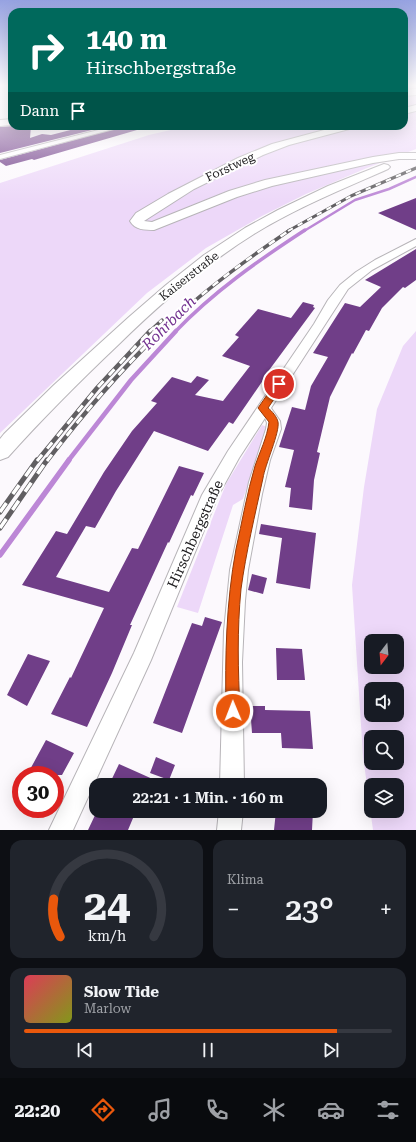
<!DOCTYPE html>
<html lang="de">
<head>
<meta charset="utf-8">
<style>
  body { margin:0; font-family:"Roboto Serif",serif; background:#20242c; color:#f1f3f6; height:100vh; display:flex; flex-direction:column; font-size:15px; white-space:nowrap }
  * { box-sizing:border-box; margin:0 }
  p { font-size:13px; color:#9ea1a6 }
  .icon { flex:none; width:22px; height:22px; fill:none; stroke:currentColor; stroke-width:2; stroke-linecap:round; stroke-linejoin:round }
  .map { position:relative; height:830px; overflow:hidden }
  .panel { display:flex; flex-direction:column; gap:10px; padding:10px; background:#0d0f14; flex:1 }
  .panel>* { flex:none }
  .hud { position:absolute; left:8px; top:8px; width:400px; height:122px; border-radius:12px; box-shadow:0 4px 16px #0002; background:#00695c; color:#fff; overflow:hidden }
  .needle { width:26px; rotate:196deg }
  .buttons { position:absolute; left:364px; top:634px; display:grid; gap:8px }
  .buttons a { display:grid; place-items:center; width:40px; height:40px; border-radius:8px; background:#171b24; box-shadow:0 4px 16px #0002; font-size:20px }
  .speed { position:absolute; left:12px; top:766px; display:flex; gap:8px; font-size:20px; font-weight:700; text-align:center }
  .speed>* { display:grid; place-content:center; width:52px; height:52px; border-radius:50%; background:#171b24; box-shadow:0 4px 16px #0002; line-height:1 }
  .speed .limit { border:6px solid #d22; background:#fff; color:#111 }
  .pin { position:absolute; display:grid; place-items:center; width:34px; height:34px; color:#fff; margin:-17px; border:2px solid #fff; border-radius:50%; box-shadow:0 1px 4px #0007 }
  .me { position:absolute; width:44px; margin:-22px; rotate:359deg; stroke-linejoin:round; filter:drop-shadow(0 0 3px #0008) }
  .turn { display:flex; align-items:center; gap:14px; height:84px; padding:0 12px; font-size:18px }
  .turn .icon { width:52px; height:52px; stroke-width:2.5 }
  .turn b { display:block; font-size:28px; line-height:34px }
  .then { display:flex; align-items:center; height:38px; padding:0 12px; background:#0003; gap:8px; font-size:15px }
  .big { font-size:30px; font-weight:600; line-height:1.1 }
  .panel .tile { flex:1; display:flex; flex-direction:column; justify-content:center; gap:6px; min-width:0; padding:0 14px; border-radius:12px; background:#20242c }
  .panel .dial { align-items:center; gap:0 }
  .dial svg { height:104px; overflow:visible; fill:none; stroke:#363941; stroke-width:7; stroke-linecap:round; text-anchor:middle }
  .dial text { fill:#f1f3f6; stroke:none }
  .song { display:flex; align-items:center; gap:12px }
  .cover { width:48px; height:48px; border-radius:6px; background:linear-gradient(135deg,hsl(350 70% 55%),hsl(70 70% 35%)) }
  .played { height:4px; border-radius:2px; background:linear-gradient(90deg,#ea580c 85%,#363941 85%) }
  .keys { display:flex; justify-content:space-around; direction:ltr }
  .heat { display:flex; justify-content:space-between; align-items:center; font-size:22px; direction:ltr }
  .panel .tiles { flex:1; display:grid; gap:10px; grid-template-columns:1fr 1fr }
  .tile:last-child { grid-column:span 2 }
  .trip { position:absolute; left:89px; top:778px; width:238px; height:40px; border-radius:12px; background:#171b24; box-shadow:0 4px 16px #0002; font-weight:600; line-height:40px; text-align:center }
  .menu { display:flex; height:64px; justify-content:space-around; align-items:center; background:#090b0e; color:#9ea1a6 }
  .menu .icon { width:28px; height:28px }
  .menu .active { color:#ea580c }
  .menu b { font-size:18px; color:#f1f3f6 }
  .map>svg:first-child { display:block }
  .green { fill:#edd8f9; fill-rule:evenodd }
  .lines { fill:none; stroke-linecap:round; stroke-linejoin:round }
  .stream-far3 { stroke:#bc87d6; stroke-width:2.5 }
  .stream-far2 { stroke:#bc87d6; stroke-width:3.5 }
  .stream-far1 { stroke:#bc87d6; stroke-width:4.5 }
  .stream { stroke:#bc87d6; stroke-width:5.5 }
  .building { fill:#703e88 }
  .street-casing { stroke:#b7b4b8; stroke-width:2 }
  .secondary-casing { stroke:#b7b4b8; stroke-width:2 }
  .street { fill:#fff; fill-rule:evenodd }
  .secondary { fill:#fff; fill-rule:evenodd }
  .rail-far3-casing { stroke:#615f62; stroke-width:3 }
  .rail-far2-casing { stroke:#615f62; stroke-width:3.5 }
  .rail-far1-casing { stroke:#615f62; stroke-width:4.5 }
  .rail-casing { stroke:#615f62; stroke-width:5 }
  .rail-far3 { stroke:#fff; stroke-width:2; stroke-dasharray:5.5; stroke-linecap:butt }
  .rail-far2 { stroke:#fff; stroke-width:2.5; stroke-dasharray:7; stroke-linecap:butt }
  .rail-far1 { stroke:#fff; stroke-width:3; stroke-dasharray:8; stroke-linecap:butt }
  .rail { stroke:#fff; stroke-width:3.5; stroke-dasharray:11; stroke-linecap:butt }
  .route { fill:#ea580c; stroke:#983908 }
  .labels { text-anchor:middle; stroke-width:4; stroke-linejoin:round; paint-order:stroke }
  .far-street-label { font-size:12px; fill:#1f1e20; stroke:#fff }
  .street-label { font-size:14px; fill:#1f1e20; stroke:#fff }
  .water-label { font-size:15px; font-style:italic; fill:#733290; stroke:#fff }
</style>
</head>
<body>
<div class="map">
<svg width="416" height="830" viewBox="0 0 416 830">
  <rect width="100%" height="100%" fill="#fcf9fd"/>
  <path class="green" d="M404,86h12v63l-49,19 -61,26 -44,22 -56,32 -59,45 -147,140v-250l149,-48 39,-9h216z
    M416,331v499h-43l-10,-74 -11,-171 12,-98 13,-78 26,-63zM371,641h26v26h-26zM371,689h26v26h-26zM371,737h26v26h-26zM371,785h26v26h-26z
    M262,425l5,2 -24,72 -10,6 -35,108 -21,-6 49,-123z"/>
  <g class="lines">
    <path class="stream-far3" d="M304,231l51,-31 34,-11 27,-12"/>
    <path class="stream-far2" d="M175,332c38,-40 84,-72 130,-102"/>
    <path class="stream-far1" d="M68,461l63,-81 45,-49"/>
    <path class="stream" d="M0,555l69,-95"/>
  </g>
  <path class="building" d="M13,126h18l-1,12 12,-4 9,1 35,-9h22l-108,27v-26z
    M126,126h10l1,4 -103,30 -2,-1 -26,7 -6,-4v-2z
    M416,198v32l-38,-17z
    M416,249v31l-11,8 -2,-1 -21,21 -13,23 -3,-1 -13,24 -1,-1 -22,44 -13,55 3,1 -6,27 -2,30 -23,-3 2,-19 -6,-1 9,-37 -15,-3 13,-40 13,3 6,-24 17,-29 -15,-4 32,-50 15,4 21,-20 -16,-7z
    M303,302l11,3 -1,2 2,1 -48,65h1l-35,51 -4,-2 -21,29 -54,-20 -38,60 -21,37 -9,-2 -30,51 53,15 23,-44 6,1 41,-83 25,7 -11,23 -2,-1 -22,48 -1,-1 -38,83h2l-20,48 -25,54 -36,-13 19,-37 1,1 33,-70 -82,-23 34,-54 11,3 37,-62 28,-41 25,-28 -6,-2 21,-24 19,6 6,-7 12,4 -14,15 28,6 27,-35 -28,-10 17,-19 -4,-2 23,-26 33,9z
    M261,524l55,9 -6,56 -34,-6 6,-45 -23,-4z
    M252,574l15,4 -4,16 -15,-4z
    M205,617l17,5 -40,111 -29,-10 39,-100 10,3z
    M276,648l26,1 3,31h-28z
    M28,654l22,7 -23,45 -20,-11z
    M250,706h15v4l45,1 3,38 -31,-1 -1,-15h-29z
    M46,740l28,13 -12,22h-35z
    M156,757l19,8 -6,15 -19,-7z
    M119,764l18,8 29,13h-57z
    M97,811h39l-8,19h-40z
    M276,811h37l-1,19h-38z"/>
  <g class="lines">
    <g class="street-casing">
      <path id="street" d="M114,126h11l-125,33v-4z
        M416,239v7l-44,24 -24,19 -77,119 9,13 1,8 -11,31 -8,34 -14,76 -3,31 -3,61 2,123h-24l4,-154 6,-61 19,-88 17,-53 1,-6 -2,-5 -26,40 -21,38 -67,164 -78,170h-24l85,-177 68,-158 26,-44 86,-127 14,-24 12,-15 16,-13 19,-12z
        M219,811h24l-2,19h-24z"/>
    </g>
    <g class="secondary-casing">
      <path id="secondary" d="M416,89v6l-12,1v-6z
        M416,105v6l-12,3v-6z
        M12,119v6l-12,1v-6z
        M339,126h16l-2,2 -64,17 -26,10 -69,34 -50,32 8,1 77,-31 36,-11 108,-23 26,-4h17v6h-17l-26,4 -101,23 -35,11 -83,33c-9,0 -19,0 -24,-9l6,-8 32,-19 70,-36 34,-14z
        M384,164l4,1 2,2 -2,2c-45,20 -92,39 -134,65 -50,31 -94,70 -136,111 -38,36 -75,73 -110,112l-8,3v-21l4,-5 50,-49 75,-68 37,-32 38,-30 41,-27 33,-18 50,-24z"/>
    </g>
    <use href="#street" class="street"/>
    <use href="#secondary" class="secondary"/>
    <g class="rail-far3-casing">
      <path id="rail-far3" d="M288,231l63,-35 65,-28"/>
    </g>
    <g class="rail-far2-casing">
      <path id="rail-far2" d="M149,332l13,-12
        M160,332c40,-39 84,-71 130,-102"/>
    </g>
    <g class="rail-far1-casing">
      <path id="rail-far1" d="M37,461l60,-73 53,-57
        M47,461c35,-46 72,-89 114,-130"/>
    </g>
    <g class="rail-casing">
      <path id="rail" d="M0,512l37,-52
        M0,528l47,-68"/>
    </g>
    <use href="#rail-far3" class="rail-far3"/>
    <use href="#rail-far2" class="rail-far2"/>
    <use href="#rail-far1" class="rail-far1"/>
    <use href="#rail" class="rail"/>
  </g>
  <linearGradient id="sky" x2="0" y2="1"><stop stop-color="#96a2e1"/><stop offset="0.42" stop-color="#fefcfe"/><stop offset="1" stop-color="#fefcfe" stop-opacity="0"/></linearGradient>
  <rect width="416" height="203" fill="url(#sky)"/>
  <path class="route" d="M279,381l5,3 -16,24c4,3 9,9 10,14 2,10 -13,43 -15,56 -8,37 -17,74 -22,111 -4,41 -3,81 -1,122l-2,5 -5,2 -5,-2 -2,-5c-1,-54 0,-108 10,-162 6,-27 11,-56 19,-83 5,-15 12,-28 14,-44l-11,-14 18,-26z"/>
  <g class="labels">
    <g class="far-street-label">
      <text transform="translate(230 167) rotate(-25)" y="4">Forstweg</text>
      <text transform="translate(189 276) rotate(-38)" y="4">Kaiserstraße</text>
    </g>
    <g class="street-label">
      <text transform="translate(195 534) rotate(-66)" y="5">Hirschbergstraße</text>
    </g>
    <g class="water-label">
      <text transform="translate(169 323) rotate(-45)" y="5">Rohrbach</text>
    </g>
  </g>
</svg>
<div class="buttons">
<a><svg class="needle" viewBox="-14 -14 28 28"><path d="M0-13l5 13h-10z" fill="#e53935"/><path d="M0 13l5-13h-10z" fill="#9ea1a6"/></svg></a>
<a><svg class="icon" aria-label="sound" viewBox="0 0 24 24"><path d="M4 9h4l5-4v14l-5-4H4zM17 9q2 3 0 6"/></svg></a>
<a><svg class="icon" aria-label="search" viewBox="0 0 24 24"><circle cx="10" cy="10" r="6"/><path d="M15 15l6 6"/></svg></a>
<a><svg class="icon" aria-label="layers" viewBox="0 0 24 24"><path d="M12 4l9 5-9 5-9-5zM3 14l9 5 9-5"/></svg></a>
</div>
<div class="speed"><div class="limit">30</div></div>
<div class="pin" style="left:279px;top:384px;background:#d93025"><svg class="icon" aria-label="arrive" viewBox="0 0 24 24"><path d="M6 21V4h12l-3 4 3 4H6"/></svg></div>
<svg class="me" style="left:233px;top:711px" viewBox="-20 -20 40 40"><circle r="17" fill="#ea580c" stroke="#fff" stroke-width="3"/><path d="M0-11L8 9 0 5-8 9z" fill="#fff"/></svg>
<div class="trip">22:21 · 1 Min. · 160 m</div>
<div class="hud">
<div class="turn"><svg class="icon" aria-label="right" viewBox="0 0 24 24"><path d="M7 20v-9h11M14 6l5 5-5 5"/></svg><div><b>140 m</b>Hirschbergstraße</div></div>
<div class="then">Dann<svg class="icon" aria-label="arrive" viewBox="0 0 24 24"><path d="M6 21V4h12l-3 4 3 4H6"/></svg></div>
</div>
</div>
<section class="panel">
<div class="tiles">
<div class="tile dial"><svg viewBox="0 0 100 80">
<path d="M14 69A42 42 0 1 1 86 69"/>
<path d="M14 69A42 42 0 0 1 9 40" stroke="#ea580c"/>
<text x="50" y="56" font-size="32" font-weight="700">24</text>
<text x="50" y="72" font-size="11">km/h</text>
</svg></div>
<div class="tile"><p>Klima</p>
<div class="heat"><a>−</a><b class="big">23°</b><a>+</a></div>
</div>
<div class="tile">
<div class="song"><i class="cover"></i><div><b>Slow Tide</b><p>Marlow</p></div></div>
<div class="played"></div>
<div class="keys"><svg class="icon" aria-label="previous" viewBox="0 0 24 24"><path d="M18 5L8 12l10 7zM5 5v14"/></svg><svg class="icon" aria-label="pause" viewBox="0 0 24 24"><path d="M8 5v14M16 5v14"/></svg><svg class="icon" aria-label="next" viewBox="0 0 24 24"><path d="M6 5l10 7-10 7zM19 5v14"/></svg></div>
</div>
</div>
</section>
<nav class="menu">
<b>22:20</b>
<svg class="icon active" aria-label="directions" viewBox="0 0 24 24"><path d="M12 3l9 9-9 9-9-9zM9 14v-3h6M13 9l2 2-2 2"/></svg>
<svg class="icon" aria-label="music" viewBox="0 0 24 24"><path d="M9 18V5l10-2v13"/><circle cx="6" cy="18" r="3"/><circle cx="16" cy="16" r="3"/></svg>
<svg class="icon" aria-label="phone" viewBox="0 0 24 24"><path d="M5 4h4l2 5-3 2q2 4 5 5l2-3 5 2v4C11 20 4 13 5 4z"/></svg>
<svg class="icon" aria-label="climate" viewBox="0 0 24 24"><path d="M12 3v18M4 7l16 10M4 17L20 7"/></svg>
<svg class="icon" aria-label="car" viewBox="0 0 24 24"><path d="M5 17H2v-5l4-1 3-4h7l3 4 3 1v5h-3M9 17h6M6 11h13"/><circle cx="7" cy="17" r="2"/><circle cx="17" cy="17" r="2"/></svg>
<svg class="icon" aria-label="filters" viewBox="0 0 24 24"><path d="M4 7h16M4 17h16"/><circle cx="9" cy="7" r="2"/><circle cx="15" cy="17" r="2"/></svg>
</nav>
</body>
</html>
